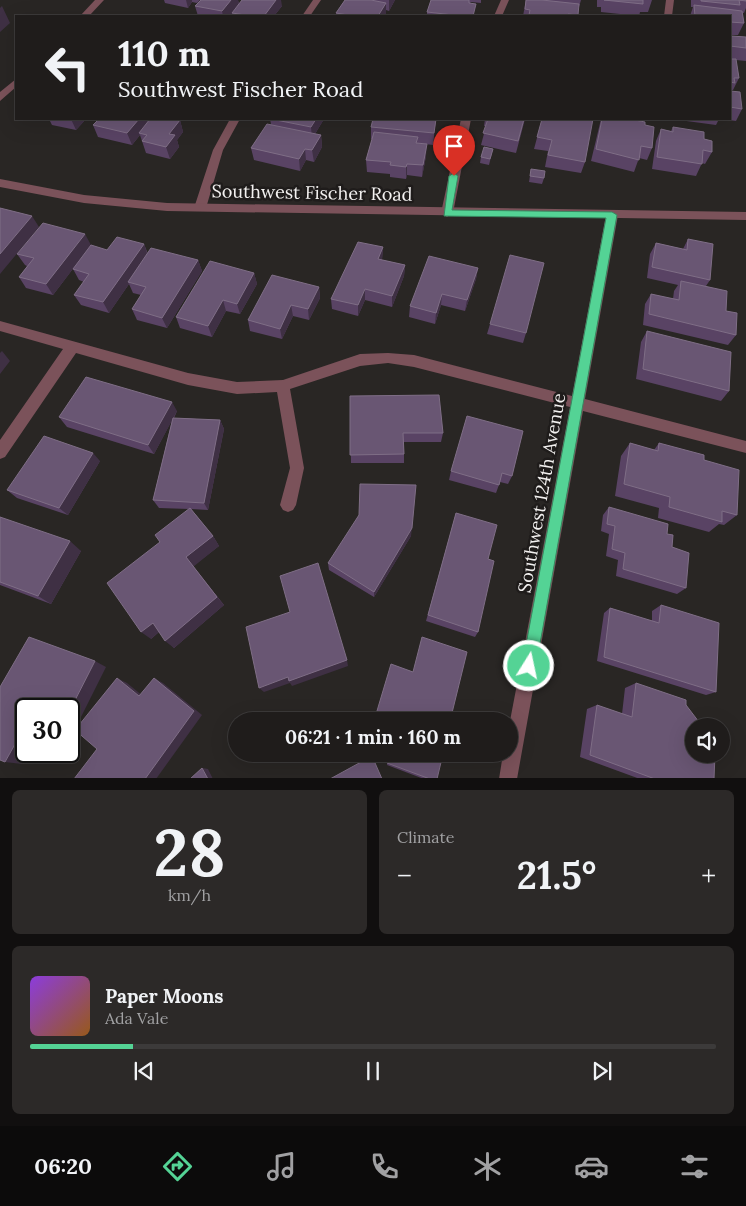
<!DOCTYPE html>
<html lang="en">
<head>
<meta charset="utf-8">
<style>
  body { margin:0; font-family:Lora,serif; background:#2c2928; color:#f1f3f6; height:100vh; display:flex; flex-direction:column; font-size:19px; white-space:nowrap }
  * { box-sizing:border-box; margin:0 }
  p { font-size:16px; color:#a1a1a3 }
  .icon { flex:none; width:28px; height:28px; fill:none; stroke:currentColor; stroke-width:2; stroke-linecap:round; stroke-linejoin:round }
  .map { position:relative; height:778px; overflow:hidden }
  .sheet { display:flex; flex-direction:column; gap:12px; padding:12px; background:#110f0f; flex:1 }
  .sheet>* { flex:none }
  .top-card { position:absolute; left:15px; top:15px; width:716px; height:105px; border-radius:0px; box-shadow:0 5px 20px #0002,0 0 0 1px #3c3a3a; background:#1f1c1b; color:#f1f3f6; overflow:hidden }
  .fabs { position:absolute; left:685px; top:718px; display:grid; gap:10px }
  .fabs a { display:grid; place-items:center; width:45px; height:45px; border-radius:50%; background:#1f1c1b; box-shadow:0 5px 20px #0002,0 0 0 1px #3c3a3a; font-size:25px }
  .speed { position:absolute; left:15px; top:698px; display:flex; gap:10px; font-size:25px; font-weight:700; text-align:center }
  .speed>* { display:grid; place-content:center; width:65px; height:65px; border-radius:50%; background:#1f1c1b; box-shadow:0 5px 20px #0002,0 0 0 1px #3c3a3a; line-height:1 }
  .speed .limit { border:2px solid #111; border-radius:8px; background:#fff; color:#111 }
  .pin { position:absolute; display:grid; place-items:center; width:42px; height:42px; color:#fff; margin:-51px -21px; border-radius:50% 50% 50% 0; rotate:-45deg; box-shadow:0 0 5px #0007 }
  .pin .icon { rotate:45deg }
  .me { position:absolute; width:55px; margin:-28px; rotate:10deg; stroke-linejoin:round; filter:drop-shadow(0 0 4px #0008) }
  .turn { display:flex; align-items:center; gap:18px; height:105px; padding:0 20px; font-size:22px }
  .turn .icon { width:65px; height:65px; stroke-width:2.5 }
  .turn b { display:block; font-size:35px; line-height:42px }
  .big { font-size:38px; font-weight:700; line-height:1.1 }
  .sheet .tile { flex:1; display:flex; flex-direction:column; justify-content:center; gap:8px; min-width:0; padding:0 18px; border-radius:8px; background:#2c2928 }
  .sheet .dial { align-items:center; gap:0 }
  .dial b { font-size:65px; line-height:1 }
  .song { display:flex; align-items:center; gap:15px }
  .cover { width:60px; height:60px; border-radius:8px; background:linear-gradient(135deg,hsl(270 70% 55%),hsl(30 70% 35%)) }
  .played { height:5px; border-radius:2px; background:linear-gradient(90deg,#54d395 15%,#3c3a3a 15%) }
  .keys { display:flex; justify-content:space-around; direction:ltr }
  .heat { display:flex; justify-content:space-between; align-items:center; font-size:28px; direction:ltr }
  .sheet .tiles { flex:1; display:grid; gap:12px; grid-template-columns:1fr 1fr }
  .tile:last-child { grid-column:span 2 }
  .trip { position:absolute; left:228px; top:712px; width:290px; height:50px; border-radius:25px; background:#1f1c1b; box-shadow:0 5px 20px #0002,0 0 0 1px #3c3a3a; font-weight:700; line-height:50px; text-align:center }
  .menu { display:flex; height:80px; justify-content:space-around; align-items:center; background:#0c0b0b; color:#a1a1a3 }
  .menu .icon { width:35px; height:35px }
  .menu .active { color:#54d395 }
  .menu b { font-size:22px; color:#f1f3f6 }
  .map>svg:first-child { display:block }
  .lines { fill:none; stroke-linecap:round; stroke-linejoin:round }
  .minor { fill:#7b525a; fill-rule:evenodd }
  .tertiary { fill:#7b525a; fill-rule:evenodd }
  .wall { fill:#594364 }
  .shaded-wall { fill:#3f3044 }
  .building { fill:#695673; stroke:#7f6e86 }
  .route { fill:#54d395; stroke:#378961 }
  .labels { text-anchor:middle; stroke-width:5; stroke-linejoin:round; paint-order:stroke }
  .street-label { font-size:18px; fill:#f3f1f0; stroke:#1f1c1b }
</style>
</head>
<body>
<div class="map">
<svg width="746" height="779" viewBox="0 0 746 779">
  <rect width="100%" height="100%" fill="#292624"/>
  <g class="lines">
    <path class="minor" d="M95,0h9l-15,16h-9z
      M313,0h8l-11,16h-8z
      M501,0h8l-7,16h-8z
      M666,0h8l-2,16h-8z
      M16,79v8l-16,14v-9z
      M230,119h10l-17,31 -17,58 -2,3h-8l-2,-3 19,-58z
      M461,119h10l-18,94 -6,4 -6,-4z
      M612,211l6,4 -33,184 161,42v12l-163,-42 -66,368h-18l4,-25h6v-28l61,-319 -156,-40 -26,-4 -28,3 -70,23 14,79 -8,37 -3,5 -5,2 -5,-2 -3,-5 10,-37 -13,-76 -40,2 -49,-9 -112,-32 -71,104 -5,2v-19l63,-91 -63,-18v-10l188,52 49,9 46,-2 77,-26 28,-1 26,2 158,41 34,-181z"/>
    <path class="tertiary" d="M0,179l84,16 83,8 579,9v8l-579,-9 -83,-8 -84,-16z"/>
  </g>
  <path class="wall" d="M164,0h36l-3,3 -5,-1 -4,6 -23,-5z
    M201,0h37l1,4 43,2 -8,10h-41l-1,-2 -2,2h-32l-3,-10z
    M345,0h50l-6,11 -3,-1v4l-1,2h-48l-1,-3z
    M431,0h50v3l-10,-1 -1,1 4,13h-47v-4z
    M526,0h55l-2,7h-1l-1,9h-58h4z
    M597,0h55l-4,12h-8l-1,4 -38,-4v-5h-4z
    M691,0h55v8l-2,5h-2l2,10 -6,12h-7v1l15,1v24l-10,-1 3,18 -6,12 -2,1 11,18 -6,12 -16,-2h10v-103h-40l3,-9h-2z
    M49,119h37l-10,11 -24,-5z
    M270,119h54l-9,15 6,1 1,12 -8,15 -8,-2 -6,11 -46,-11 -3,-12 20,-24z
    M436,119l-3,26 -16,-2 9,13 -4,21 -15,-2 -1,4 -16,-2v-3l-23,-2 -1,-12 6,-21h-1v-12z
    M485,119h40l-9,34 -35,-8 5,-19h-2z
    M542,119l43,43 -4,11 -36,-6 3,-16 -14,-2z
    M601,119h29l15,6 7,23 -5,12 -8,-2 -5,14 -43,-11z
    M679,119h40l-3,6 -37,-5z
    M180,120l3,12 -6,8 2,7 -9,12 -24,-6 -6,-18 -8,10 -34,-8 -5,-12z
    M673,127l31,12 8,13 -7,12 -3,-1 -6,13 -44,-7 4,-28 5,-12 10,2z
    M493,149l-4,16 -9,-2 1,-6z
    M531,169l13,9 -2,6 -13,-2z
    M688,239l22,41 -4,6 20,25 10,24 -8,10 -85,-20 2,-21 6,-10 22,5 1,-8 4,-6 -31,-7 3,-24 6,-11 27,6z
    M144,244l4,10 50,6 4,11 -35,57 -30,-8 -5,-11 9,-14 -8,-2 -4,-9 -20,29 -28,-8 -7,-10 10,-13 -5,-2 -6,-11 34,-19z
    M91,245l-38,50 -27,-7 -7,-11 8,-11 -2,-1 -8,-11z
    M383,247l-1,13 23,5 -1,11 -12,31 -27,-7 -7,16 -26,-7 -1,-10z
    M478,268l-2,11 -11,32 -24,-6 -6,19 -26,-7 1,-11z
    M254,273l3,11 -17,30 -14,-3 -14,26 -32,-9 -4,-11z
    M319,287l1,11 -11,22 -16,-4 -11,23 -32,-8 -2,-11z
    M490,324l36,9 -3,10 -36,-9z
    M647,331l82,60 -8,10 -85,-22 5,-37z
    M350,396l93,37 -2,9h-37v21h-53z
    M177,411l-3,7 46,2 4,9 -16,81 -17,-1 22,27 6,10 -26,20 31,39 -50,43 -15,-16 -8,7 9,-97 29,-33 -30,-1 -6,-8 19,-80 -18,34 -87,-27 -8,-10z
    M523,431l-11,45 -4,8 -8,-2 -4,11 -47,-13 2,-9z
    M630,443l24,7 5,-7 45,17 33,55 -13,10 -5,-1 -10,8 -51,-14 1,-10 -44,-12 6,-40z
    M100,461l-32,54 -51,-17 -10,-8z
    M609,507l58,27 19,54 -9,6 -61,-18 2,-16 -12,-4 3,-22 -8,-3 2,-16z
    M456,513l32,46 -10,73 -3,5 -49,-16z
    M0,517l81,34 -30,53 -51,-19z
    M411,536l-37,61 -45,-27 -1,-7z
    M661,605l55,87 -10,3 -109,-34 7,-48 6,-5 42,13v-10z
    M636,683l50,22 28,74h-74l-60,-22 7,-48 10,-4 25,9 3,-26z
    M390,754l47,25h-13l-37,-14z"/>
  <path class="shaded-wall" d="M186,0h6v2l-4,6z
    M231,0h7l1,5 -9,11h-7l-1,-5z
    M276,0h5l1,6 -8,10h-10z
    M389,0h6l-6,11z
    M386,3v11l-1,2h-7z
    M2,6l8,17 -10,9v-24z
    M71,119h15l-10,11z
    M139,119h13l-13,14 1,2 -8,10 -5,-12z
    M316,119h8l-12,20 -1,-12z
    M180,120l3,12 -6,8 2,7 -9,12 -4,-12 3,-13z
    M321,135l1,12 -8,15 -2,-12z
    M427,144l-1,12 -4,21 1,-12z
    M305,149l1,11 -6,11 -1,-12z
    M407,164v11l-1,4v-12z
    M32,216l7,11 -39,47v-20z
    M85,234l6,11 -38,50 -7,-11z
    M144,244l4,12 -20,26 1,2 -20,29 -6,-11z
    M383,247l-1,12 -4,11v-11z
    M198,260l4,11 -35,57 -5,-10z
    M405,265l-1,11 -12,31v-11z
    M478,268l-2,11 -11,32 2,-11z
    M254,273l3,11 -17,30 -3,-10z
    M319,287l1,11 -11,22 -1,-11z
    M365,289v11l-7,16v-11z
    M442,294l-1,11 -6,19 1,-11z
    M223,300l3,11 -14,26 -4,-11z
    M291,305l2,11 -11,23 -2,-10z
    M2,351l8,10 -10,13v-21z
    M172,402l5,9 -23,43 -6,-9z
    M220,420l4,9 -16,81 -4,-7z
    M93,453l7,8 -32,54 -9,-7z
    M412,528l-1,8 -37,61v-5z
    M213,536l6,10 -26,21 -7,-10z
    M70,541l11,10 -30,53 -13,-8z
    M217,597l7,8 -50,43 -9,-7z
    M153,623l8,7 -10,9 -10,-7z
    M347,660l1,6 -56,20 -2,-3 -26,9 -5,-4 29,-11z
    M95,661l11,6 -37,74v-29z
    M117,678l10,5 22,18 -10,-5z
    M154,678l9,5 39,32 -46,64h-11z
    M24,728h2v23h2l-6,13 -17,-2z
    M202,768l6,1 5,10h-5z"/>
  <path class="building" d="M201,0h30l-9,11 -27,-5z
    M242,0h34l-12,16h-12l-20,-3z
    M345,0h26l15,3 -8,13h-24l-18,-3z
    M431,0h38v3l7,1 -3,12h-11l-35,-4z
    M526,0h16l37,4 -1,11 -10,-1v2h-28l-11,-1 1,-5 -5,-1z
    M604,0h39v4z
    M701,0h45v1l-7,-1 1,5 -39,-4z
    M694,5l48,6 2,12 -14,-1v-6h-35z
    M730,32h1v4l15,1v11l-16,-2z
    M730,59h6l3,19h-5l1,5 -5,-1z
    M730,91l10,1 2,17 -12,-2z
    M99,119h40l-12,14 -34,-8z
    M150,119h25l5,1 -11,14 6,1 -9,12 -24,-6 5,-6 -8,-2z
    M271,119h45l-5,8z
    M373,119h63l-2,14 -63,-6z
    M488,119h36l-6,22 -35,-8z
    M542,119h51l-8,43 -37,-7 4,-15 -15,-3z
    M602,119h28l15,3v3l9,2 -2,21 -11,-2 -2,14 -43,-11z
    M267,124l54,11 -9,15 -7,-1 -6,10 -48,-11z
    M673,127l31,5v7l8,2v11l-9,-2 -1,14 -45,-7 4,-28 12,3z
    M374,132l44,5 -2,6 11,1 -4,21 -16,-1 -1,3 -16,-2 1,-3 -25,-2z
    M484,147l9,2 -3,10 -9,-2z
    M531,169l14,2 -1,7 -14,-2z
    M0,208l32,8 -32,38z
    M43,223l42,11 -39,50 -27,-7 15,-19 -17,-4z
    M117,237l27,7 -41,58 -29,-7 15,-21 -16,-5 18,-24 16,5z
    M688,239l25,5 -3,36 -58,-13 4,-24 31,7z
    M358,242l25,5 -5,12 27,6 -13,31 -27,-7 -7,16 -27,-6z
    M151,248l47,12 -36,58 -30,-9 14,-22 -18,-5z
    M510,255l34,8 -18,70 -36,-9z
    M429,256l49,12 -11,32 -25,-6 -6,19 -26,-7z
    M210,261l44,12 -17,31 -14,-4 -15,26 -32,-9z
    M272,275l47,12 -11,22 -17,-4 -11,24 -32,-9z
    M681,281l46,10 -1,20 11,2 -1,22 -87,-21 2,-20 28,6z
    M647,331l84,21 -2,39 -86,-22z
    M86,377l86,25 -24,43 -89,-28z
    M439,395l4,38h-40l1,21 -54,1v-59z
    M467,416l56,15 -11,45 -10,-3 -3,12 -48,-14z
    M173,418l47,2 -16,83 -51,-3z
    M44,436l49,17 -34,55 -52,-18z
    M630,443l28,8 1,-8 45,12v5l35,10 -2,45 -15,-4v11l-53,-15 1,-10 -46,-13z
    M360,484l56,1 -4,43 -38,64 -46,-29 31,-48z
    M609,507l59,17 -1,10 6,1 -1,12 17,6 -3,35 -63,-19 2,-16 -13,-4 3,-23 -8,-2z
    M190,508l23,28 -27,21 31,40 -52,44 -12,-18 -12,9 -34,-49 53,-41 -5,-7z
    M456,513l41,12 -9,34 6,2 -16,71 -50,-17z
    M0,517l70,24 -32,55 -38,-14z
    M318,563l29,97 -58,21 -1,-4 -29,11 -13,-61 44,-15 -10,-36z
    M661,605l58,18 -3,69 -112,-35 6,-49 49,15z
    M29,637l66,24 -26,51v-3h-43v20l-2,-1 -19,34 -5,-2v-73z
    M422,637l45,15 -17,69h-76l17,-57 22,8z
    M117,678l22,18 15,-18 40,33 -49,68h-71l23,-30 -22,-19z
    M636,683l50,17v5l16,21h-8v28h21l-1,25h-59l-65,-24 7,-50 35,12z
    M390,754h53l-6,25h-7l-43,-16z
    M372,756l10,23h-52z
    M202,768l6,11h-18z"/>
  <path class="route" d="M454,173l4,3 -6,34 160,2 5,3 -81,451 -2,5 -5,2 -5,-2 -2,-5 84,-448 -162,-2 5,-40z"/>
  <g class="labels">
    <g class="street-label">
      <text transform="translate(312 193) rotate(1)" y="6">Southwest Fischer Road</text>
      <text transform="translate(542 493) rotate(-80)" y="6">Southwest 124th Avenue</text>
    </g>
  </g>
</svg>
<div class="fabs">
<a><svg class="icon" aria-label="sound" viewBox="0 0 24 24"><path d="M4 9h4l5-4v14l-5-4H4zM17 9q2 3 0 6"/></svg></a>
</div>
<div class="speed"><div class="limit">30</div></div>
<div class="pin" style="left:454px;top:176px;background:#d93025"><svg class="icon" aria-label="arrive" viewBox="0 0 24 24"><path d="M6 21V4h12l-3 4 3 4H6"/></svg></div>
<svg class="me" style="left:529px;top:666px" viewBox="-20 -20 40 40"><circle r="17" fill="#54d395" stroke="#fff" stroke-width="3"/><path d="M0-11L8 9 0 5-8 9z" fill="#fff"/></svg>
<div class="trip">06:21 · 1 min · 160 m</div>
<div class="top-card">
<div class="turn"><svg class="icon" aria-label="left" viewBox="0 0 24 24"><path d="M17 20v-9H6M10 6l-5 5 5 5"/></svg><div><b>110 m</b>Southwest Fischer Road</div></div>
</div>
</div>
<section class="sheet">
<div class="tiles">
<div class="tile dial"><b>28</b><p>km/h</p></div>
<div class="tile"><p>Climate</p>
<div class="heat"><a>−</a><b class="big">21.5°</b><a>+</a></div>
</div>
<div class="tile">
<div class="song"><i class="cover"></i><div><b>Paper Moons</b><p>Ada Vale</p></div></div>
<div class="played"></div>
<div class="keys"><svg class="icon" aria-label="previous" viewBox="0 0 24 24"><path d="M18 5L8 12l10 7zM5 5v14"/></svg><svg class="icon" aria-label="pause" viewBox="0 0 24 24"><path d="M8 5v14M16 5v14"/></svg><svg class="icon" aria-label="next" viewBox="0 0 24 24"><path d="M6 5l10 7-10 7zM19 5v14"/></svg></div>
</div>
</div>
</section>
<nav class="menu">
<b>06:20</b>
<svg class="icon active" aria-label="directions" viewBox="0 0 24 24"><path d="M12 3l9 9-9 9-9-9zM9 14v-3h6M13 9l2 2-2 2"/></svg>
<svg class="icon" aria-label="music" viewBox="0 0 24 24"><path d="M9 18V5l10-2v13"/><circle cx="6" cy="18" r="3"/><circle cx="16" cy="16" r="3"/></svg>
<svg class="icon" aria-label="phone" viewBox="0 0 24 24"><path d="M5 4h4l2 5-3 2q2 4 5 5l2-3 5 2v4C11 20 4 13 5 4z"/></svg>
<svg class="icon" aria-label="climate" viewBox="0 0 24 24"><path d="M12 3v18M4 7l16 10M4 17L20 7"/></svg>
<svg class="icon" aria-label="car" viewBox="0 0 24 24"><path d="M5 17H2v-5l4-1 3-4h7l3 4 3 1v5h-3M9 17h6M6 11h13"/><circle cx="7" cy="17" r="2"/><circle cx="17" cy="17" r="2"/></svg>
<svg class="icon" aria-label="filters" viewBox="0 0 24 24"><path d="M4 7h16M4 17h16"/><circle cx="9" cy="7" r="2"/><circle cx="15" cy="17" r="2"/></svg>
</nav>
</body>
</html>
